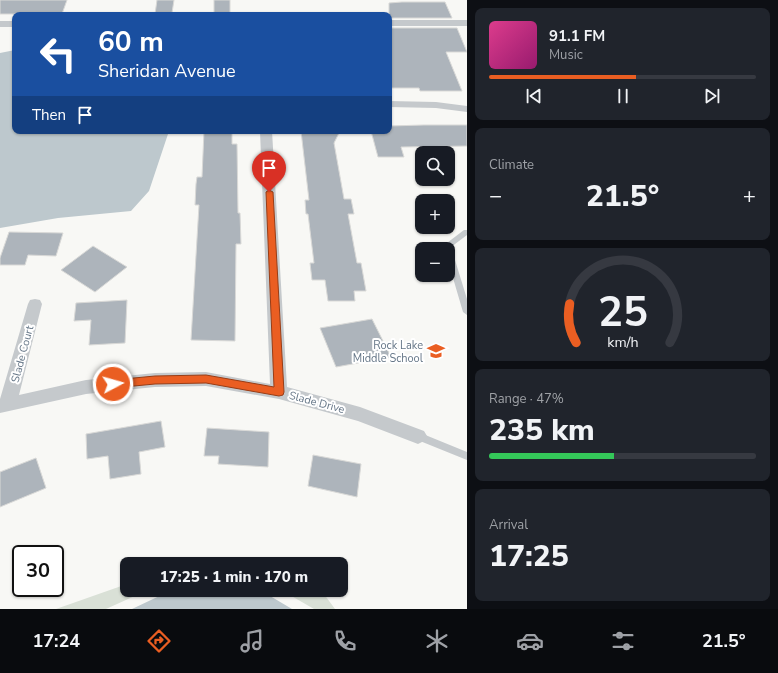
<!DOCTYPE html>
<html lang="en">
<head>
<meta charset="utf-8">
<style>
  body { margin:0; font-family:"Nunito Sans",sans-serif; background:#20242c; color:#f1f3f6; height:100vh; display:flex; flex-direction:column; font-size:15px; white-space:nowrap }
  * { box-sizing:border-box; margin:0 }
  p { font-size:13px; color:#9ea1a6 }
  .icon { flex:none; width:22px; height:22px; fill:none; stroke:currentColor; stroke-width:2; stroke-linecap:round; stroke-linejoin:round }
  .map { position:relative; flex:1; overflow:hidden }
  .drawer { display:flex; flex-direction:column; gap:8px; padding:8px; background:#0d0f14; width:311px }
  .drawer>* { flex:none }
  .top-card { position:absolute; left:12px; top:12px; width:380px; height:122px; border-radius:8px; box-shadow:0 1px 3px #0004; background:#1a4fa0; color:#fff; overflow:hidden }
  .buttons { position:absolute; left:415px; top:146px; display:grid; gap:8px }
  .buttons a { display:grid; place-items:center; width:40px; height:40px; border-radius:8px; background:#171b24; box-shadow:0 1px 3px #0004; font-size:20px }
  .speed { position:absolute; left:12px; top:545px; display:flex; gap:8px; font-size:20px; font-weight:700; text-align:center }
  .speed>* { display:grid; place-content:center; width:52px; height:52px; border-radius:50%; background:#171b24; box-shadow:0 1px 3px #0004; line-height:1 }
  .speed .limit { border:2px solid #111; border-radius:6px; background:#fff; color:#111 }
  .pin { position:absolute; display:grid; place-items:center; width:34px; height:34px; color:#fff; margin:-41px -17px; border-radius:50% 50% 50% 0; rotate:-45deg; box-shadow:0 0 4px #0007 }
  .pin .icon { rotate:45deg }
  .me { position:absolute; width:44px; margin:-22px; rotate:84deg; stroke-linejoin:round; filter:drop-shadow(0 0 3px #0008) }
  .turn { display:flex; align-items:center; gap:14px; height:84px; padding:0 20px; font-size:18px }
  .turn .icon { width:52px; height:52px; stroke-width:2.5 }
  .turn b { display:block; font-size:28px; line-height:34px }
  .then { display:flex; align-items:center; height:38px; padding:0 20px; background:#0003; gap:8px; font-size:15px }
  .big { font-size:30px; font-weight:800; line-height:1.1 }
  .drawer .card { flex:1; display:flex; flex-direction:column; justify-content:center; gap:6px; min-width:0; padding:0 14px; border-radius:8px; background:#20242c }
  .drawer .dial { align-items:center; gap:0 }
  .dial svg { height:104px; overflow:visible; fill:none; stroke:#363941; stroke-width:7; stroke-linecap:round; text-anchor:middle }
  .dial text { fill:#f1f3f6; stroke:none }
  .song { display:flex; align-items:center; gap:12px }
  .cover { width:48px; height:48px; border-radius:6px; background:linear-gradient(135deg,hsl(330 70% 55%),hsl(320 70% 35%)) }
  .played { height:4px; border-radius:2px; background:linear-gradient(90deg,#ea5e22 55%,#363941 55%) }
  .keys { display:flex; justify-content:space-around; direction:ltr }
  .heat { display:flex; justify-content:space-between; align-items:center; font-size:22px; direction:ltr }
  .charge { height:6px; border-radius:3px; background:linear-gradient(90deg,#34c759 47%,#363941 0) }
  .trip { position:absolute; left:120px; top:557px; width:228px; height:40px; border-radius:8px; background:#171b24; box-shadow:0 1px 3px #0004; font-weight:800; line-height:40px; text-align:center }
  .tabs { display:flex; height:64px; justify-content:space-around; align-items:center; background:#090b0e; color:#9ea1a6 }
  .tabs .icon { width:28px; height:28px }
  .tabs .current { color:#ea5e22 }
  .tabs b { font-size:18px; color:#f1f3f6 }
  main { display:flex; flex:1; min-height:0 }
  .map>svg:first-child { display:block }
  .green { fill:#d9e0d6 }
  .water { fill:#bdc8cd }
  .building { fill:#adb4bb; stroke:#d9d9d7 }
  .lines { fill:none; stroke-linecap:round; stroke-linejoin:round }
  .service { fill:#c5c9cc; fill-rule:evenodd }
  .minor { fill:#c5c9cc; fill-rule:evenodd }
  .route { fill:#ea5e22; stroke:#983d16 }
  .labels { text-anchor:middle; stroke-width:4; stroke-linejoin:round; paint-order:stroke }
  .poi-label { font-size:11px; fill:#657687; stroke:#fff; text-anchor:end }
  .street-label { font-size:11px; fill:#657687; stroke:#fff }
</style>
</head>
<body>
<main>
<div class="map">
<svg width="467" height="609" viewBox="0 0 467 609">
  <rect width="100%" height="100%" fill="#f8f8f5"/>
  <path class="green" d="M127,584v6h21l-42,19h-50z
    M281,590h40l14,19h-21z"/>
  <path class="water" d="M15,50v81h154l-20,60 -18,20 -73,7 -58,10v-175z
    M172,590h88l32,19h-160z"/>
  <path class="building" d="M0,0h67l-5,14h-62z
    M157,0h17l-2,13 -17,1z
    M214,0h16v14h-16z
    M402,2h43l7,16h-63v-15z
    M389,28h68l10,24h-21l16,39h-42l-1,-3h-30z
    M424,125h43v21l-66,1 3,10h-26l-7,-26h18v-5z
    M204,131h28v13h5l1,69h2l1,31h-5l-1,97 -44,-1 8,-135h-4l1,-21 1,-7h5z
    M301,131h39l-6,12 10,56h7l3,15h-6l9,49h4l5,28h-12l1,10h-27l-3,-21h-13l-2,-17h4l-6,-49h-2l-1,-14h4z
    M9,232l54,1 -7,23 -28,-1 -3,10h-25v-7z
    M93,246l34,21 -32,25 -34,-22z
    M127,300l-2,43 -36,2 2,-25 -17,1 2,-18z
    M372,319l19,38 -55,10 -16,-39z
    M161,421l4,26 -26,5 2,22 -31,5 -2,-23 -21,3 -1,-25z
    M207,428l62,4 -1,35 -50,-3 1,-8h-15z
    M313,455l48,9 -4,33 -49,-11z
    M36,458l10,30 -46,19v-35z"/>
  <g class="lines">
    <path class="service" d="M464,230h3v5l-16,12 16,52v16l-4,-3 -15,-51v-12h-4l-1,-3z
      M418,432l49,20v8l-52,-21 -2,-3 2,-3z"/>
    <path class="minor" d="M389,20h78v6h-78z
      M0,21h15v6h-15z
      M389,101l47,1 31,4v6l-31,-4 -47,-1z
      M260,131h12l15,256 73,20 64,24 3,5 -3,5 -6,3 -60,-23 -79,-22 -73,-13 -51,1 -69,7 -86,19v-14l28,-95 2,-4 5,-1 5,1 2,4 -23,91 67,-15 69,-7 51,-1 64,12z"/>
  </g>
  <path class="route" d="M269,190l4,2 11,200 -1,3 -4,1 -73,-13 -51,1 -42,4 -3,-1 -2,-3 5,-4 42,-4 51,-1 68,12 -8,-195z"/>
  <defs>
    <g id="school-bare" transform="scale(1.38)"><path d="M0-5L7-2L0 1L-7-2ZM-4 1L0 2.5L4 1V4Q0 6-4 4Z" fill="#ea5e22" stroke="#fff" stroke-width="2.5" paint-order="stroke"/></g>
  </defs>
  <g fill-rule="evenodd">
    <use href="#school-bare" x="436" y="351"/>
  </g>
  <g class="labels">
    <g class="poi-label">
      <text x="423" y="349">Rock Lake<tspan x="423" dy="13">Middle School</tspan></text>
    </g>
    <g class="street-label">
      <text transform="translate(22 354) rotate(-75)" y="4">Slade Court</text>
      <text transform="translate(317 402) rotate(15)" y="4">Slade Drive</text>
    </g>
  </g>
</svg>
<div class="buttons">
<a><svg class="icon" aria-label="search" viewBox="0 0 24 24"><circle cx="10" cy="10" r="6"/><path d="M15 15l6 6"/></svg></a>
<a>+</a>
<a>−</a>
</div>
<div class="speed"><div class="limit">30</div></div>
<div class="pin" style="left:269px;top:192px;background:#d93025"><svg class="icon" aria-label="arrive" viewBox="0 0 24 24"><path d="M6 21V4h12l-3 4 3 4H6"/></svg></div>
<svg class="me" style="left:113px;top:384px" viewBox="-20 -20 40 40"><circle r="17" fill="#ea5e22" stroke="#fff" stroke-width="3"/><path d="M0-11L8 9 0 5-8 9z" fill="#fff"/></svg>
<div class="trip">17:25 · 1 min · 170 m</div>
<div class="top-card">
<div class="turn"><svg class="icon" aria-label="left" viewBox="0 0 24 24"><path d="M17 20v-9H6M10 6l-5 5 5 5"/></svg><div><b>60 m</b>Sheridan Avenue</div></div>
<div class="then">Then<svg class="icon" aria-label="arrive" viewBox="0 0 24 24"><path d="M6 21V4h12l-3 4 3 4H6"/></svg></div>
</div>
</div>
<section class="drawer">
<div class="card">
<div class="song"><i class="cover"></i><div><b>91.1 FM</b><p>Music</p></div></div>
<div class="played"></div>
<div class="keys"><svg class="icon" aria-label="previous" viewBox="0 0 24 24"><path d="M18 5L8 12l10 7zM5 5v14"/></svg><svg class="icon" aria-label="pause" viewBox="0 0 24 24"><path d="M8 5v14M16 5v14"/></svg><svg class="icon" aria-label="next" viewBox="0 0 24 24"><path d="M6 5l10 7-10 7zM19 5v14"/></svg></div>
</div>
<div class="card"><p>Climate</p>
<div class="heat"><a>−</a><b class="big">21.5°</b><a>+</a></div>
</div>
<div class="card dial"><svg viewBox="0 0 100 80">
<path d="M14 69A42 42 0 1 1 86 69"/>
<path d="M14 69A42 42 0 0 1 9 39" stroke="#ea5e22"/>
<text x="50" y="56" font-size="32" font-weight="700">25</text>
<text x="50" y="72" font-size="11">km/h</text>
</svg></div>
<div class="card"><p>Range · 47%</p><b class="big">235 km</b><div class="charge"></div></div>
<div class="card"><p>Arrival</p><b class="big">17:25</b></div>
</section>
</main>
<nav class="tabs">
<b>17:24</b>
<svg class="icon current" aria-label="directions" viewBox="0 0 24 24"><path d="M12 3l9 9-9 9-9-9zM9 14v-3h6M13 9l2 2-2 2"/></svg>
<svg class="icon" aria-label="music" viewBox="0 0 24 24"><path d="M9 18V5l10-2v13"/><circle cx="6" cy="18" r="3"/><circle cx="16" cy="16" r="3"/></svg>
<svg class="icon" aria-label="phone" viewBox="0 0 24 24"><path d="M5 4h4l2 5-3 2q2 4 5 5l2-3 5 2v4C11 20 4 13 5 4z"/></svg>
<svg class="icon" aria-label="climate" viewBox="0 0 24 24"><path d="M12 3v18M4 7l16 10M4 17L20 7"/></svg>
<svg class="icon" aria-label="car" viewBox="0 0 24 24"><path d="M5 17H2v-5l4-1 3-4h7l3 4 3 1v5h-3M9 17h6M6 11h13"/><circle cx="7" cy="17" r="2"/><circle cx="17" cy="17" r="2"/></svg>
<svg class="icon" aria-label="filters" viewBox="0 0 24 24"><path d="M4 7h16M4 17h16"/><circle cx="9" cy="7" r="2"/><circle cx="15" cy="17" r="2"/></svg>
<b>21.5°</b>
</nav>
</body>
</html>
